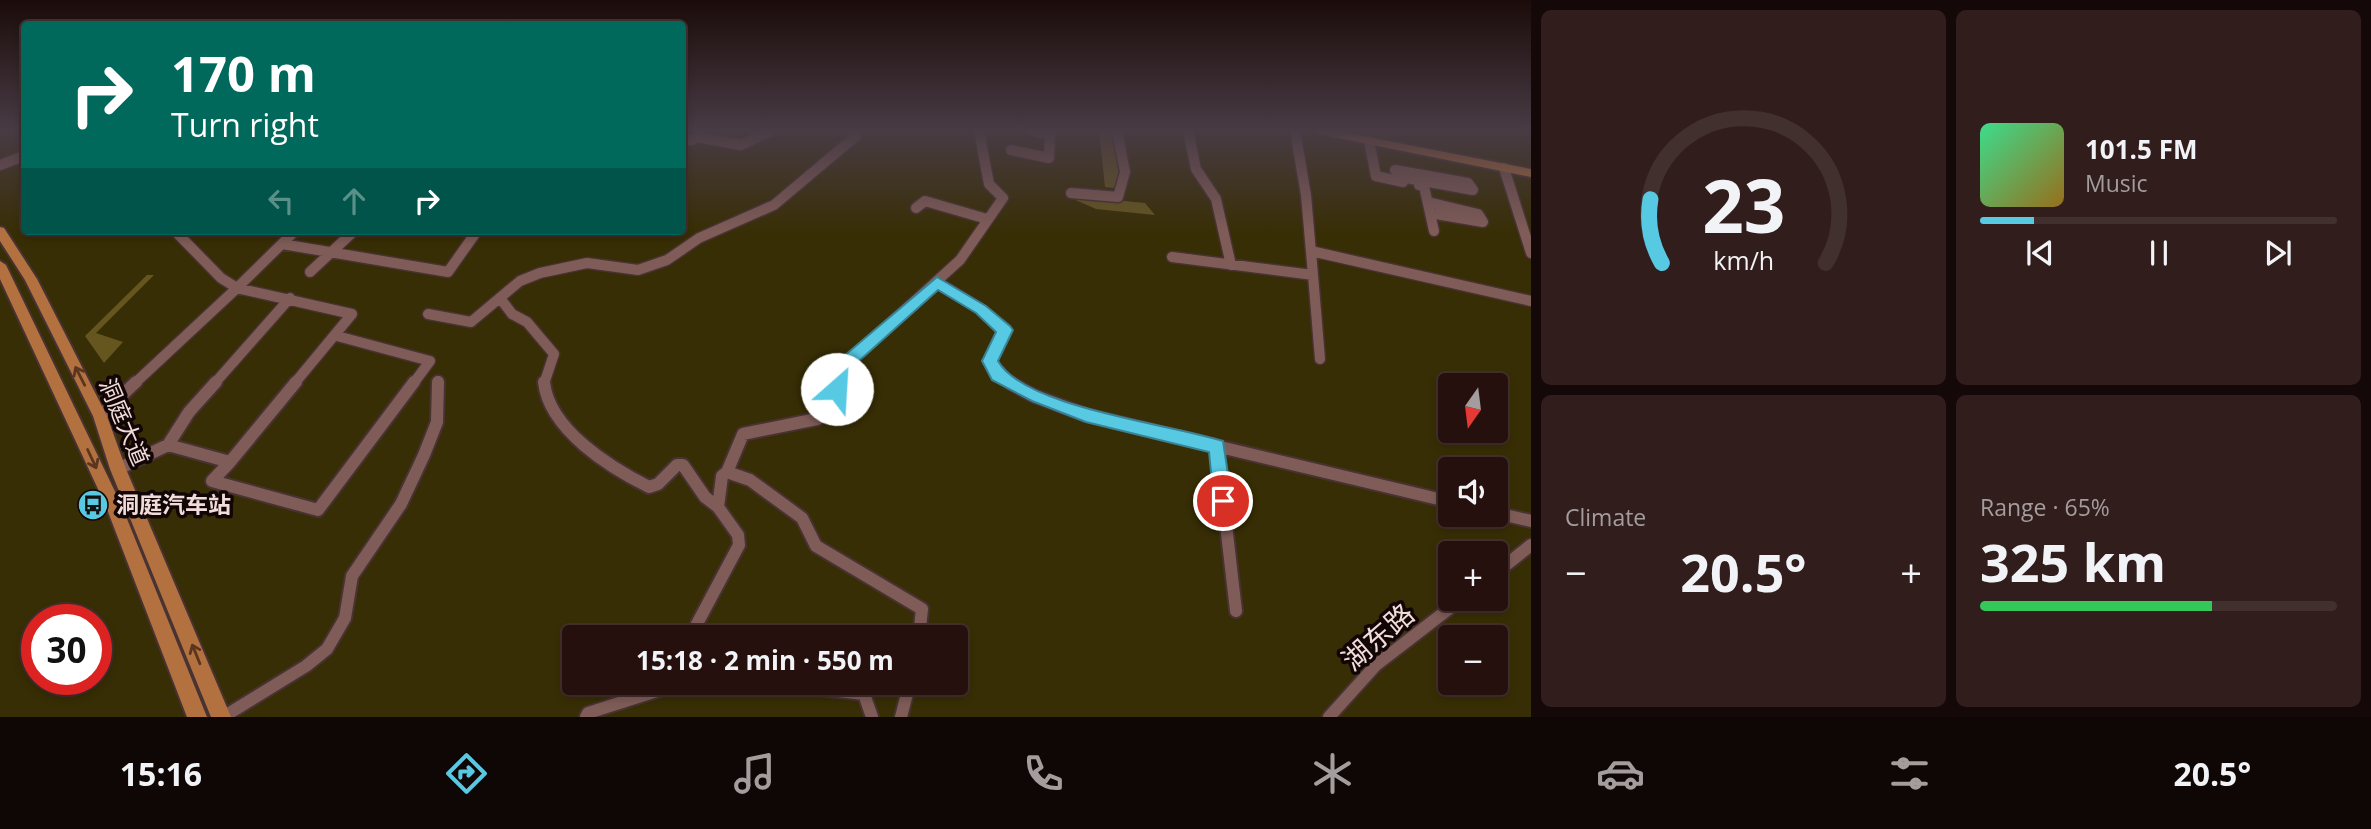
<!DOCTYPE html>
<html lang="en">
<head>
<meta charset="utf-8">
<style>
  body { margin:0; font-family:"Open Sans","Noto Sans SC",sans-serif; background:#311e1c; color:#f1f3f6; height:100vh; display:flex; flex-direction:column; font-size:26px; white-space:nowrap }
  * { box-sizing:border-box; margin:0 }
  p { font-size:23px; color:#a39d9e }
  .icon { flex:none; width:38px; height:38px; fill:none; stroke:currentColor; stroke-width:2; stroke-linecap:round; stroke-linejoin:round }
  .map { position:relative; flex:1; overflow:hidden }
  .drawer { display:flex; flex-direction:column; gap:10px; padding:10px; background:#140908; width:840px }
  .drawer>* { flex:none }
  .banner { position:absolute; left:21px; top:21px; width:665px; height:214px; border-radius:7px; box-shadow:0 4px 10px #0003,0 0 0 2px #42302e; background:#00695c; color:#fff; overflow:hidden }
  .needle { width:46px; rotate:194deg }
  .controls { position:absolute; left:1438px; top:373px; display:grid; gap:14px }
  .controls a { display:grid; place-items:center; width:70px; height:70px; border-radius:7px; background:#25100e; box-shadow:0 4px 10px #0003,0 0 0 2px #42302e; font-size:35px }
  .speed { position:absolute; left:21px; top:604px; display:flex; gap:14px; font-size:35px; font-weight:700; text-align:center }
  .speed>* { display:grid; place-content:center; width:91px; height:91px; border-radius:50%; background:#25100e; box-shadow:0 4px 10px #0003,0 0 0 2px #42302e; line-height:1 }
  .speed .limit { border:10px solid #d22; background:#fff; color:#111 }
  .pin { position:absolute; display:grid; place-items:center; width:60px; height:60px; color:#fff; margin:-30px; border:4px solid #fff; border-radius:50%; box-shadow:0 2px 7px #0007 }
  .me { position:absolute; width:77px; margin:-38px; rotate:26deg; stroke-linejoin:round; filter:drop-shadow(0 0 5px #0008) }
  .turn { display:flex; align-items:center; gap:24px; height:147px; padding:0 35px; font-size:32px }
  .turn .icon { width:91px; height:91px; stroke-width:2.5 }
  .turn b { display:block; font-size:49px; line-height:60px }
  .lanes { display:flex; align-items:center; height:66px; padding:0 35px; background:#0003; justify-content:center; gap:35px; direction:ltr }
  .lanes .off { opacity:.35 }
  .big { font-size:52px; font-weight:700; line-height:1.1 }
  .drawer .widget { flex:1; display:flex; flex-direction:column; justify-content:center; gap:10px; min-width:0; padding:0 24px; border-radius:10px; background:#311e1c }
  .drawer .dial { align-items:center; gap:0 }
  .dial svg { height:182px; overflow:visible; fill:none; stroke:#42302e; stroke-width:7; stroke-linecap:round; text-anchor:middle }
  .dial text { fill:#f1f3f6; stroke:none }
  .song { display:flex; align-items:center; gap:21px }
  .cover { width:84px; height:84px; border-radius:10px; background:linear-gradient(135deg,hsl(150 70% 55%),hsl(40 70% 35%)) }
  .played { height:7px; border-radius:4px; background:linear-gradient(90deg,#58c9e3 15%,#42302e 15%) }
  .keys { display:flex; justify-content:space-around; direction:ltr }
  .heat { display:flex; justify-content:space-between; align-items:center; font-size:38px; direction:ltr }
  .charge { height:10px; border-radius:5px; background:linear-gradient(90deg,#34c759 65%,#42302e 0) }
  .drawer .tiles { flex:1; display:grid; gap:10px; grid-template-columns:repeat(2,1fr) }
  .trip { position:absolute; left:562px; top:625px; width:406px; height:70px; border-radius:7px; background:#25100e; box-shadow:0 4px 10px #0003,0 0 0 2px #42302e; font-weight:700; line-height:70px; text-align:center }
  .tabs { display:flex; height:112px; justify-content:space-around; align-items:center; background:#0f0606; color:#a39d9e }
  .tabs .icon { width:49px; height:49px }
  .tabs .selected { color:#58c9e3 }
  .tabs b { font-size:32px; color:#f1f3f6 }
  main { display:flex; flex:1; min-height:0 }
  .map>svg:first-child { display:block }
  .green { fill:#382e05; fill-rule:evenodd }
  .forest { fill:#65561f }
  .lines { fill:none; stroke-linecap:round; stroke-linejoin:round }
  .minor-far1-casing { stroke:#483232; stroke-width:13 }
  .minor-casing { stroke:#483232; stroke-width:16 }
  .major-casing { stroke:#483232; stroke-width:4 }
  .minor-far1 { stroke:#7f5c58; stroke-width:10 }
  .minor { stroke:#7f5c58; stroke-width:12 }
  .major { fill:#b3713f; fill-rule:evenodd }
  .oneway { stroke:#5a361f }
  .route { fill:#58c9e3; stroke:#398394; stroke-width:2 }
  .labels { text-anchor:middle; stroke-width:7; stroke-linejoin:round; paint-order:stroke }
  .street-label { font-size:23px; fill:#f1dcda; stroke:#110505 }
  .poi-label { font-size:23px; font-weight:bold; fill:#f1dcda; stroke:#110505; text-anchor:start }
  .near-street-label { font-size:28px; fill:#f1dcda; stroke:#110505 }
</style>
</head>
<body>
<main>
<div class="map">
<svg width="1531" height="717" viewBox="0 0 1531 717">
  <rect width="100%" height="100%" fill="#311513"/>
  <path class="green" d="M0,131h24v100h658l1,-100h848v586h-1531zM1451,385h45v45h-45zM1451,469h45v45h-45zM1451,553h45v45h-45zM37,620h59v59h-59zM574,637h382v45h-382zM1451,637h45v45h-45z"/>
  <path class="forest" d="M1099,131h13l7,43 -4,14 -10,-1z
    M1074,196l71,7 10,12 -59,-6 -25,-11z
    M147,275h7l-58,58 27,9 -19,21 -19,-27z"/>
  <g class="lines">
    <g class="minor-far1-casing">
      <path id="minor-far1" d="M1033,131l17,4v-4
        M1188,131l8,38 20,30 15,66
        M697,137l44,8 29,-14
        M682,140h10l8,-6
        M1369,141l7,35 27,6
        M1011,150l38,8 1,-23
        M0,165l24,-9
        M1504,168l27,85
        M1395,170l73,13 5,7 -72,-13z
        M1423,182l1,4
        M1419,185l5,1 10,45
        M1071,193l47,4 7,-25 -8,-41
        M1428,202l50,12 5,8 -53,-9
        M916,208l9,-7 62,18
        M282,244l166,28 29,-41
        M1311,251l220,50
        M1172,257l141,18 -7,-80 -11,-64
        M310,272l44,-41
        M1313,275l7,84
        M937,282l44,27 24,21 -15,31 22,23
        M237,288l58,-57
        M237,288l115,26 -58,70
        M500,298l12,16 15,8 27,32 -10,30
        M428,314l43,8 49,-41 20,-8 47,-10 51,7 29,-10 32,-22 75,-33 82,-69 -3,-5
        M337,336l93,25 -17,23
        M134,384l103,-96 -16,-10 -46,-47
        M214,384l76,-86
        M438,384v-3
        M839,384l4,-18 117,-106 43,-62 -14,-14 -10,-53"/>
    </g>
    <g class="minor-casing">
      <path id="minor" d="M544,382c5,48 67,86 105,105l9,-3 19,-19h6l22,32 13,10
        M1009,382l23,13 54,20 365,87
        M100,416l36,-34
        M168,445l21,-33 27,-30
        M1217,447l19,164
        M230,462l-18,19 106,29 96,-128
        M118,469l50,-24 62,17 66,-80
        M727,472l16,-38 74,-15 10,-6 12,-31
        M1496,513l35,8
        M1496,573l35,-28
        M690,637l49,-92 -1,-10 -20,-28 4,-31 5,-4 23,8 52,38 14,28 106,63 -3,28
        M711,682l84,4 69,8 8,23
        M223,717l83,-51 21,-17 18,-31 7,-42 49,-72 23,-49 13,-33 1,-40
        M586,717l2,-4 97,-31
        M901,717l9,-35
        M1329,717l47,-52 87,-67"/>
    </g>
    <g class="major-casing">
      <path id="major" d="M1314,131h23l194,38v8l-212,-43z
        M0,227l4,1 33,51 70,137 19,53 105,248h-20l-101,-248 -17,-53 -68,-136 -25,-39z
        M0,261l6,4 115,239 86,213h-20l-82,-213 -105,-225z"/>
    </g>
    <use href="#minor-far1" class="minor-far1"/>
    <use href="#minor" class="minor"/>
    <use href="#major" class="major"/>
  </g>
  <defs><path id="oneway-shaft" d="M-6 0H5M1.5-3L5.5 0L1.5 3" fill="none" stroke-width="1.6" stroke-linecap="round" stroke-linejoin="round" transform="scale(1.75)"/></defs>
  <g class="oneway">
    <use href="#oneway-shaft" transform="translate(80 376) rotate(-117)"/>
    <use href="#oneway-shaft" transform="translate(92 459) rotate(65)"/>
    <use href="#oneway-shaft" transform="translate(196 654) rotate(-112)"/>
  </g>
  <linearGradient id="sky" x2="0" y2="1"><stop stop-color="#1b0c0a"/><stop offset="0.56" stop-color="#483b44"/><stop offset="1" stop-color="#483b44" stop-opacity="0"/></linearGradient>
  <rect width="1531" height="232" fill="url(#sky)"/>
  <path class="route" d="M937,277l49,29 24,20 3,4 -15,31c27,47 173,63 225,80l9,60 -2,6h-13l-3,-6 -5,-49 -123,-30 -54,-21 -40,-21 -10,-19 14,-29 -20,-19 -38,-23 -88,79 -8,24h-11l-3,-4 10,-28z"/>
  <defs>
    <g id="bus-disc" transform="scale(1.575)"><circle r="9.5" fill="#58c9e3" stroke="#110505"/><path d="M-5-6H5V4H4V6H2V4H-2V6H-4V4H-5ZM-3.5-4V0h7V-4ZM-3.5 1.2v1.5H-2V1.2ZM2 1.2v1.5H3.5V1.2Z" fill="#111"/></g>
  </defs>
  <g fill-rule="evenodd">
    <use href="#bus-disc" x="93" y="505"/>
  </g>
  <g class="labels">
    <g class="street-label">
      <text transform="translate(124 422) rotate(67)" y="8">洞庭大道</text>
    </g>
    <g class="poi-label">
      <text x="116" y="513">洞庭汽车站</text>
    </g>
    <g class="near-street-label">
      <text transform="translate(1378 637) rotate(-41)" y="10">湖东路</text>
    </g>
  </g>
</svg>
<div class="controls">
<a><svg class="needle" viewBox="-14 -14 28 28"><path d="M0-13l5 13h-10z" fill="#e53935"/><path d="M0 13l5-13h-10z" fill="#a39d9e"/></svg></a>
<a><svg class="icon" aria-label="sound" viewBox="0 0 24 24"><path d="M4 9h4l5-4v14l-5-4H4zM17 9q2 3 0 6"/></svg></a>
<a>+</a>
<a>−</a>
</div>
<div class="speed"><div class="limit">30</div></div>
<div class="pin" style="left:1223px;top:501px;background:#d93025"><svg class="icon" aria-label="arrive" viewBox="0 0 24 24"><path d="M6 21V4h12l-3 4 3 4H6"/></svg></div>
<svg class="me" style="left:837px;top:389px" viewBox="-20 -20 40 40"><circle r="19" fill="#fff"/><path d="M0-13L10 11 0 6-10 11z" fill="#58c9e3"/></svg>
<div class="trip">15:18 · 2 min · 550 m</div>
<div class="banner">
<div class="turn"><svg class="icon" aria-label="right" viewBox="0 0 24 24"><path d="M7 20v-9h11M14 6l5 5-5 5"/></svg><div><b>170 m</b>Turn right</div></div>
<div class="lanes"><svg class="icon off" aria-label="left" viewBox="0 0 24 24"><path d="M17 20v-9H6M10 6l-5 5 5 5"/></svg><svg class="icon off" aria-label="ahead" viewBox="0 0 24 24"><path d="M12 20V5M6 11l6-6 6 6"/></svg><svg class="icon" aria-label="right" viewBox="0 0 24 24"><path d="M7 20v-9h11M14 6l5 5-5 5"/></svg></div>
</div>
</div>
<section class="drawer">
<div class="tiles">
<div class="widget dial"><svg viewBox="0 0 100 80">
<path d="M14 69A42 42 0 1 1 86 69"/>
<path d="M14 69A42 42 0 0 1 9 41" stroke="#58c9e3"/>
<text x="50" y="56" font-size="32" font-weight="700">23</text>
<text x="50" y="72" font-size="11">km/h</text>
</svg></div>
<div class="widget">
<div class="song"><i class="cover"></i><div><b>101.5 FM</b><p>Music</p></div></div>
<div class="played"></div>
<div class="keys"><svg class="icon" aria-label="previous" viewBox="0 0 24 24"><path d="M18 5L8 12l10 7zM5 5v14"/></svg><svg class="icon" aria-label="pause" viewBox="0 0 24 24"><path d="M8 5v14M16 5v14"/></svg><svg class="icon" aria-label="next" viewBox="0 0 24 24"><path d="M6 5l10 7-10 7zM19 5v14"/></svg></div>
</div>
<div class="widget"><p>Climate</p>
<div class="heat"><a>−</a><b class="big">20.5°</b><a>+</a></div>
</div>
<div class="widget"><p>Range · 65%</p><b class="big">325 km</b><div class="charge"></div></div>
</div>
</section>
</main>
<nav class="tabs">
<b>15:16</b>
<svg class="icon selected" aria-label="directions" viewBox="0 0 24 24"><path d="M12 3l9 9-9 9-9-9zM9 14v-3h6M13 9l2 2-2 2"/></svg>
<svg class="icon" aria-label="music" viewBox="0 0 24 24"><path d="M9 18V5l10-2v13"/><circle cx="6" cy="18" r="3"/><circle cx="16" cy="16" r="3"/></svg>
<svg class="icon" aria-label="phone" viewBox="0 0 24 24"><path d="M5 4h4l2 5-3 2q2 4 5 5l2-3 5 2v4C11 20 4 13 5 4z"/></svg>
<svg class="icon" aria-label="climate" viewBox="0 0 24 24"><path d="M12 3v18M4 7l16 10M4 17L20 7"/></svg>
<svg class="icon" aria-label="car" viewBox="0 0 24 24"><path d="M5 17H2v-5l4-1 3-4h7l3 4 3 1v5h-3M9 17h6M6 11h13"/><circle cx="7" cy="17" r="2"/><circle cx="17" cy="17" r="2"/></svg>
<svg class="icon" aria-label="filters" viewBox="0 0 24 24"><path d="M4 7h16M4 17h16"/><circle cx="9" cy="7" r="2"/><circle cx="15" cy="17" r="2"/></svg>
<b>20.5°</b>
</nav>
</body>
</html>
